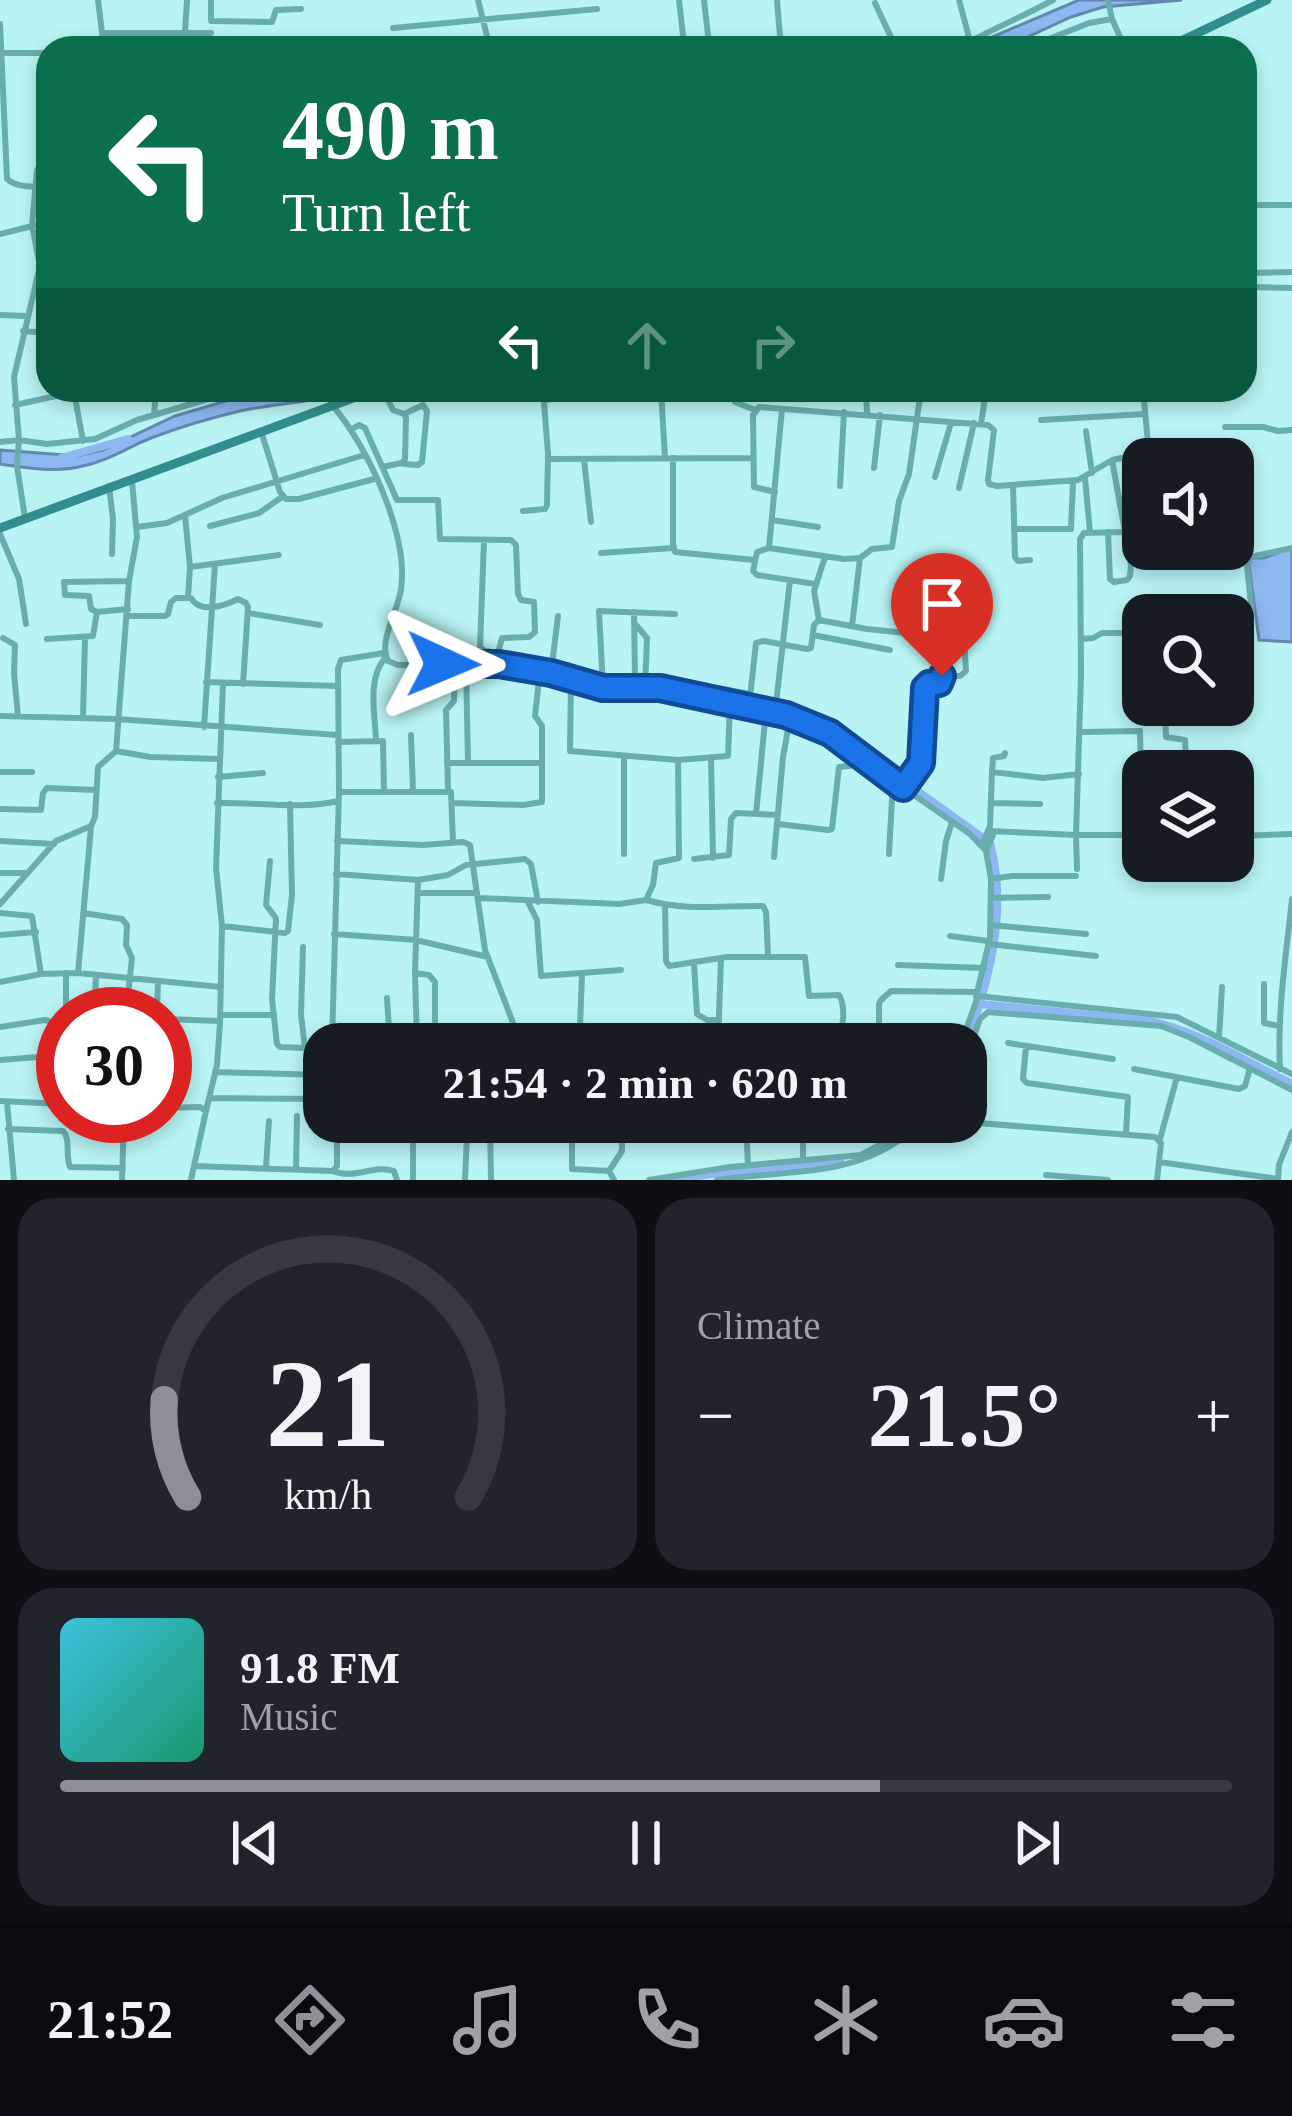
<!DOCTYPE html>
<html lang="en">
<head>
<meta charset="utf-8">
<style>
  body { margin:0; font-family:"Times New Roman",serif; background:#20242c; color:#f1f3f6; height:100vh; display:flex; flex-direction:column; font-size:45px; white-space:nowrap }
  * { box-sizing:border-box; margin:0 }
  p { font-size:39px; color:#9ea1a6 }
  .icon { flex:none; width:66px; height:66px; fill:none; stroke:currentColor; stroke-width:2; stroke-linecap:round; stroke-linejoin:round }
  .map { position:relative; height:1180px; overflow:hidden }
  .drawer { display:flex; flex-direction:column; gap:18px; padding:18px; background:#0d0f14; flex:1 }
  .drawer>* { flex:none }
  .top-card { position:absolute; left:36px; top:36px; width:1221px; height:366px; border-radius:36px; box-shadow:0 6px 18px #0003; background:#0b6e4f; color:#fff; overflow:hidden }
  .buttons { position:absolute; left:1122px; top:438px; display:grid; gap:24px }
  .buttons a { display:grid; place-items:center; width:132px; height:132px; border-radius:24px; background:#171b24; box-shadow:0 6px 18px #0003; font-size:60px }
  .speed { position:absolute; left:36px; top:987px; display:flex; gap:24px; font-size:60px; font-weight:700; text-align:center }
  .speed>* { display:grid; place-content:center; width:156px; height:156px; border-radius:50%; background:#171b24; box-shadow:0 6px 18px #0003; line-height:1 }
  .speed .limit { border:18px solid #d22; background:#fff; color:#111 }
  .pin { position:absolute; display:grid; place-items:center; width:102px; height:102px; color:#fff; margin:-123px -51px; border-radius:50% 50% 50% 0; rotate:-45deg; box-shadow:0 0 12px #0007 }
  .pin .icon { rotate:45deg }
  .me { position:absolute; width:132px; margin:-66px; rotate:91deg; stroke-linejoin:round; filter:drop-shadow(0 0 9px #0008) }
  .turn { display:flex; align-items:center; gap:42px; height:252px; padding:0 48px; font-size:54px }
  .turn .icon { width:156px; height:156px; stroke-width:2.5 }
  .turn b { display:block; font-size:84px; line-height:102px }
  .lanes { display:flex; align-items:center; height:114px; padding:0 48px; background:#0003; justify-content:center; gap:60px; direction:ltr }
  .lanes .off { opacity:.35 }
  .big { font-size:90px; font-weight:800; line-height:1.1 }
  .drawer .tile { flex:1; display:flex; flex-direction:column; justify-content:center; gap:18px; min-width:0; padding:0 42px; border-radius:36px; background:#20242c }
  .drawer .dial { align-items:center; gap:0 }
  .dial svg { height:312px; overflow:visible; fill:none; stroke:#363941; stroke-width:7; stroke-linecap:round; text-anchor:middle }
  .dial text { fill:#f1f3f6; stroke:none }
  .song { display:flex; align-items:center; gap:36px }
  .cover { width:144px; height:144px; border-radius:18px; background:linear-gradient(135deg,hsl(190 70% 55%),hsl(160 70% 35%)) }
  .played { height:12px; border-radius:6px; background:linear-gradient(90deg,#8c9099 70%,#363941 70%) }
  .keys { display:flex; justify-content:space-around; direction:ltr }
  .heat { display:flex; justify-content:space-between; align-items:center; font-size:66px; direction:ltr }
  .drawer .tiles { flex:1; display:grid; gap:18px; grid-template-columns:1fr 1fr }
  .tile:last-child { grid-column:span 2 }
  .trip { position:absolute; left:303px; top:1023px; width:684px; height:120px; border-radius:36px; background:#171b24; box-shadow:0 6px 18px #0003; font-weight:800; line-height:120px; text-align:center }
  .tabs { display:flex; height:192px; justify-content:space-around; align-items:center; background:#090b0e; color:#9ea1a6 }
  .tabs .icon { width:84px; height:84px }
  .tabs .active { color:#8c9099 }
  .tabs b { font-size:54px; color:#f1f3f6 }
  .map>svg:first-child { display:block }
  .water { fill:#8cb7f0; stroke:#6388b0; stroke-width:3 }
  .lines { fill:none; stroke-linecap:round; stroke-linejoin:round }
  .canal { stroke:#8cb7f0; stroke-width:8 }
  .minor { stroke:#69aeae; stroke-width:6 }
  .secondary { stroke:#328d8e; stroke-width:9 }
  .route-casing { stroke:#114b97; stroke-width:30 }
  .route { stroke:#1a73e8; stroke-width:21 }
</style>
</head>
<body>
<div class="map">
<svg width="1292" height="1180" viewBox="0 0 1292 1180">
  <rect width="100%" height="100%" fill="#b9f4f4"/>
  <path class="water" d="M1079,0h103l-79,7 -32,10 -67,31h-29l17,-11z
    M299,390h50c-35,13 -73,13 -109,21 -30,7 -60,16 -89,27 -23,9 -43,23 -68,28 -27,7 -56,2 -83,-2v-14l78,6 25,-6 72,-34 61,-18z
    M1288,549l4,1v92l-33,-2 -11,-82h16z"/>
  <g class="lines">
    <path class="canal" d="M61,458l67,-19
      M410,657l52,-1 56,4 85,22h66
      M696,687l63,13 67,20 26,24 138,99c18,65 0,140 -25,201
      M980,1004l169,17c52,11 96,40 143,63
      M672,1180l53,-8 116,-9"/>
    <path class="minor" d="M98,0l6,48
      M478,0l12,48
      M679,0l5,44
      M704,0l5,44
      M777,0l4,48
      M959,0l11,41
      M1108,0l4,19 13,29
      M211,1v19
      M875,3l21,45
      M211,21l61,1 4,-12 25,-1
      M0,24l7,155c10,9 28,8 41,7
      M393,28l204,-19
      M185,32l2,-32
      M102,33h109
      M490,45l131,-6 8,1 6,8
      M195,47l13,1
      M861,47v1
      M131,48h63
      M643,48l66,-3
      M958,48c32,-18 64,-31 95,-48
      M1026,48l63,-25 23,-4
      M4,53h44
      M48,131l-4,22 -7,18 -5,54 8,41 -26,111 5,63 28,4 48,-5 42,-19 102,-30
      M1245,205h47
      M0,234l48,-12
      M1245,273l47,-1
      M1245,287l47,1
      M0,315l27,1
      M23,331l25,2
      M661,390l4,68
      M734,390l1,12 20,8
      M866,390l1,24
      M74,392l9,49
      M545,400l68,-10
      M15,405l59,-13
      M333,406c35,41 76,129 68,184 -4,23 -23,52 -13,71l10,4 101,-1 52,9 52,14 64,3 123,26 41,17 24,21 115,80 16,17 5,28 -1,59 -14,59
      M404,414l19,-9 4,6 -5,51 -4,3 -14,-1
      M154,415l2,-25
      M1041,420l104,-6
      M981,424l5,-34
      M1225,427h38l15,4 14,-1
      M352,429l7,-4 6,3 32,72h41l2,39 71,1 5,5 2,49 3,6 13,2 1,30 -6,5 -27,1 -7,26
      M261,431l19,61 6,7h13l75,-20
      M1086,431l6,42
      M0,442l19,-2 -2,26 8,52
      M673,458v86l2,8 79,8
      M548,459l204,-1
      M584,460l7,62
      M382,467l20,-4 3,-4 1,-41 -2,-4 -11,-4 -10,-20
      M874,468l6,-53
      M935,477l16,-54
      M1085,478l5,54
      M1013,485l2,72 3,4 12,-1
      M109,486l4,33 -1,35
      M840,486l4,-74
      M959,488l15,-65
      M775,492l-21,-5 -1,-72 6,-8 229,18 6,5 -6,50 1,4 8,2 81,-6 34,-20 30,-6 6,-11 -5,-53
      M523,511l22,-2 2,-4 1,-52 -5,-63
      M185,515l5,52
      M772,520l46,7
      M210,526l49,-13 23,-16
      M137,527l30,-4 55,-25 142,-43
      M1014,529h57l2,-47
      M1108,532l2,47 4,3 13,-2 3,-4 1,-11 -19,-105
      M1126,532l-42,1 -4,6 1,136 -5,160h67
      M0,534l19,45 7,45
      M484,540l-4,107 5,4 14,2
      M769,548l13,-139
      M601,553l72,-5
      M815,584l-58,-9 -4,-4 4,-19 12,-4 75,11 16,-1 12,-9 20,-2 7,-46 10,-27 12,-84
      M188,597l2,-30 89,-12
      M97,612l-6,-3 -2,-13 -24,-1 -1,-13 64,-1
      M634,612l1,68
      M248,613l72,12
      M127,616h38l3,-2 3,-12 5,-4h15c9,16 33,8 47,1l8,4 2,4 -5,77
      M1233,617h15l4,-3 -5,-48 3,-9 42,-9
      M819,620l-5,-29 11,-34
      M636,625l11,13 -2,50
      M852,626l8,-68
      M813,635l77,15
      M3,638l12,7 -1,28 4,43
      M47,639l46,-3 4,-24 31,-3
      M1081,639l12,-1 9,-5h41
      M466,664l2,99
      M551,673l7,-57
      M603,676l65,3 82,15
      M571,679l-1,72 108,9
      M206,682l132,4
      M603,687l-4,-76 76,3
      M1165,705l1,32 19,3 1,22
      M749,706l7,-63 8,-2 43,8 4,-1 3,-23 5,-5 48,9 97,10 2,32 -6,5h-18
      M775,713l15,-133
      M0,716l117,3 221,16
      M83,718l2,-80
      M204,727l11,-163
      M1081,732l59,-1 1,45
      M411,735l2,56
      M376,740c-1,-26 -9,-61 9,-82
      M338,742l45,-1 1,50
      M116,751l34,6 70,2
      M624,757v97
      M711,757l2,101
      M447,763h95
      M0,772h32
      M992,772l1,-14 11,-2 1,-3
      M218,777l45,-4
      M903,788l18,-25 4,-74 16,-9 -2,-44
      M448,789l-2,-79 8,-9 1,-38
      M339,792h112l2,51
      M217,803c40,-1 83,7 121,-2
      M452,803l71,2 19,-3v-76l-7,-10 5,-45
      M991,803l49,1
      M0,809l41,1 2,-17 4,-5 49,2
      M756,814l10,-103
      M778,824l50,6 4,-1 7,-62 28,-3
      M1240,836l52,-2
      M0,841l54,3
      M337,841l86,4 40,-3 7,3 15,105 30,78v16
      M982,845l8,-19 2,-54 51,6 36,-4
      M986,851l7,-16 -4,-4 87,4 1,34
      M889,854l4,-73
      M774,857l9,-100 7,-39
      M694,859l35,-4 2,-36 5,-6 42,2
      M270,861l-4,44 10,13 -4,81 5,45 3,3 44,2
      M0,873h26
      M336,874l82,6 30,-5 18,-10 59,-6 6,5 7,38
      M941,879l5,-38 6,-19
      M991,879l21,-3h64
      M418,893h59
      M478,898l141,6 27,-4 7,-15 3,-22 23,-5 -1,-98 50,-4 2,-53
      M992,898l56,-1
      M646,900c45,12 73,5 117,6l3,6 2,43
      M528,902l9,18 4,56 80,-6
      M0,904l56,-63 35,-15 4,-9 3,-50 18,-16 13,-170 8,-44 -5,-56
      M665,905l1,56 3,5 58,-9h78l4,39 30,-1c5,8 6,26 1,35l-33,2 -1,12
      M0,913l32,3 9,58
      M83,913l39,6 5,6 -1,20 6,13 -6,56
      M991,925l95,9
      M222,926l63,7 3,-2 4,-36 -2,-91
      M334,934l82,6 72,17
      M0,935l36,-3
      M950,936l38,5
      M990,944l106,12
      M303,947l-2,68 4,33
      M694,963l3,51 10,6h11
      M898,965l86,3
      M66,973v41
      M78,973l13,-146
      M415,973l14,2 6,7v62
      M0,982l41,-8 37,-1 143,14
      M1264,984v39l15,3
      M387,998l3,46
      M94,1014l2,-38
      M157,1014l1,-33
      M220,1015h54
      M165,1019l55,2
      M580,1026l2,-51
      M0,1027l45,-7 18,5
      M665,1035l29,-5 103,-1 10,3
      M1219,1038l3,-51
      M1008,1043l105,16
      M332,1044l7,-252 -1,-123 3,-9 43,-7
      M417,1044l-2,-71 3,-93
      M718,1044l3,-86
      M879,1044v-40l2,-4 10,-9 85,1
      M961,1044l17,-48 199,21 115,57
      M1026,1046l-3,33 4,4 101,14 -2,37
      M317,1049l7,45
      M966,1059l14,-40 8,-7 173,14 28,11 103,53
      M0,1060l63,-5
      M1134,1069l105,20 6,-3 5,-18
      M1280,1069c-3,-57 6,-113 12,-170
      M215,1072l106,3
      M209,1098l115,1
      M0,1101l63,3
      M7,1102l7,78
      M165,1108l35,-1 6,4 -15,69
      M206,1111l11,-46 3,-42 2,-97 -6,-58 7,-185
      M464,1122l3,12 -2,46
      M490,1122l1,58
      M572,1122v47l37,2 5,9
      M746,1122l2,44
      M880,1122l2,22
      M966,1122l189,15 6,6 -4,37
      M8,1129l55,2c8,8 2,24 7,36l53,1
      M1160,1139l17,-62
      M803,1160v-38
      M1159,1162l119,17
      M194,1166l139,5 4,-5v-44
      M266,1167l3,-46
      M296,1169l1,-53
      M333,1171c21,9 41,-7 61,0l3,9
      M609,1171l13,-20v-29
      M1046,1175l62,5
      M122,1180l2,-64
      M413,1180v-54
      M649,1180l81,-13 131,-12 28,-15 22,-18
      M717,1180c81,-12 142,0 206,-58
      M1278,1180l1,-15 13,-33"/>
    <path class="secondary" d="M1166,48l101,-48
      M0,528l375,-138"/>
  </g>
  <g class="lines">
    <g class="route-casing">
      <path id="route" d="M443,664h56l52,9 52,15h57l126,27 44,18 73,55 18,-25 4,-75 4,-4 10,-1 3,-7"/>
    </g>
    <use href="#route" class="route"/>
  </g>
</svg>
<div class="buttons">
<a><svg class="icon" aria-label="sound" viewBox="0 0 24 24"><path d="M4 9h4l5-4v14l-5-4H4zM17 9q2 3 0 6"/></svg></a>
<a><svg class="icon" aria-label="search" viewBox="0 0 24 24"><circle cx="10" cy="10" r="6"/><path d="M15 15l6 6"/></svg></a>
<a><svg class="icon" aria-label="layers" viewBox="0 0 24 24"><path d="M12 4l9 5-9 5-9-5zM3 14l9 5 9-5"/></svg></a>
</div>
<div class="speed"><div class="limit">30</div></div>
<div class="pin" style="left:942px;top:676px;background:#d93025"><svg class="icon" aria-label="arrive" viewBox="0 0 24 24"><path d="M6 21V4h12l-3 4 3 4H6"/></svg></div>
<svg class="me" style="left:443px;top:664px" viewBox="-20 -20 40 40"><path d="M0-17L14 15 0 8-14 15z" fill="#1a73e8" stroke="#fff" stroke-width="4"/></svg>
<div class="trip">21:54 · 2 min · 620 m</div>
<div class="top-card">
<div class="turn"><svg class="icon" aria-label="left" viewBox="0 0 24 24"><path d="M17 20v-9H6M10 6l-5 5 5 5"/></svg><div><b>490 m</b>Turn left</div></div>
<div class="lanes"><svg class="icon" aria-label="left" viewBox="0 0 24 24"><path d="M17 20v-9H6M10 6l-5 5 5 5"/></svg><svg class="icon off" aria-label="ahead" viewBox="0 0 24 24"><path d="M12 20V5M6 11l6-6 6 6"/></svg><svg class="icon off" aria-label="right" viewBox="0 0 24 24"><path d="M7 20v-9h11M14 6l5 5-5 5"/></svg></div>
</div>
</div>
<section class="drawer">
<div class="tiles">
<div class="tile dial"><svg viewBox="0 0 100 80">
<path d="M14 69A42 42 0 1 1 86 69"/>
<path d="M14 69A42 42 0 0 1 8 44" stroke="#8c9099"/>
<text x="50" y="56" font-size="32" font-weight="700">21</text>
<text x="50" y="72" font-size="11">km/h</text>
</svg></div>
<div class="tile"><p>Climate</p>
<div class="heat"><a>−</a><b class="big">21.5°</b><a>+</a></div>
</div>
<div class="tile">
<div class="song"><i class="cover"></i><div><b>91.8 FM</b><p>Music</p></div></div>
<div class="played"></div>
<div class="keys"><svg class="icon" aria-label="previous" viewBox="0 0 24 24"><path d="M18 5L8 12l10 7zM5 5v14"/></svg><svg class="icon" aria-label="pause" viewBox="0 0 24 24"><path d="M8 5v14M16 5v14"/></svg><svg class="icon" aria-label="next" viewBox="0 0 24 24"><path d="M6 5l10 7-10 7zM19 5v14"/></svg></div>
</div>
</div>
</section>
<nav class="tabs">
<b>21:52</b>
<svg class="icon active" aria-label="directions" viewBox="0 0 24 24"><path d="M12 3l9 9-9 9-9-9zM9 14v-3h6M13 9l2 2-2 2"/></svg>
<svg class="icon" aria-label="music" viewBox="0 0 24 24"><path d="M9 18V5l10-2v13"/><circle cx="6" cy="18" r="3"/><circle cx="16" cy="16" r="3"/></svg>
<svg class="icon" aria-label="phone" viewBox="0 0 24 24"><path d="M5 4h4l2 5-3 2q2 4 5 5l2-3 5 2v4C11 20 4 13 5 4z"/></svg>
<svg class="icon" aria-label="climate" viewBox="0 0 24 24"><path d="M12 3v18M4 7l16 10M4 17L20 7"/></svg>
<svg class="icon" aria-label="car" viewBox="0 0 24 24"><path d="M5 17H2v-5l4-1 3-4h7l3 4 3 1v5h-3M9 17h6M6 11h13"/><circle cx="7" cy="17" r="2"/><circle cx="17" cy="17" r="2"/></svg>
<svg class="icon" aria-label="filters" viewBox="0 0 24 24"><path d="M4 7h16M4 17h16"/><circle cx="9" cy="7" r="2"/><circle cx="15" cy="17" r="2"/></svg>
</nav>
</body>
</html>
